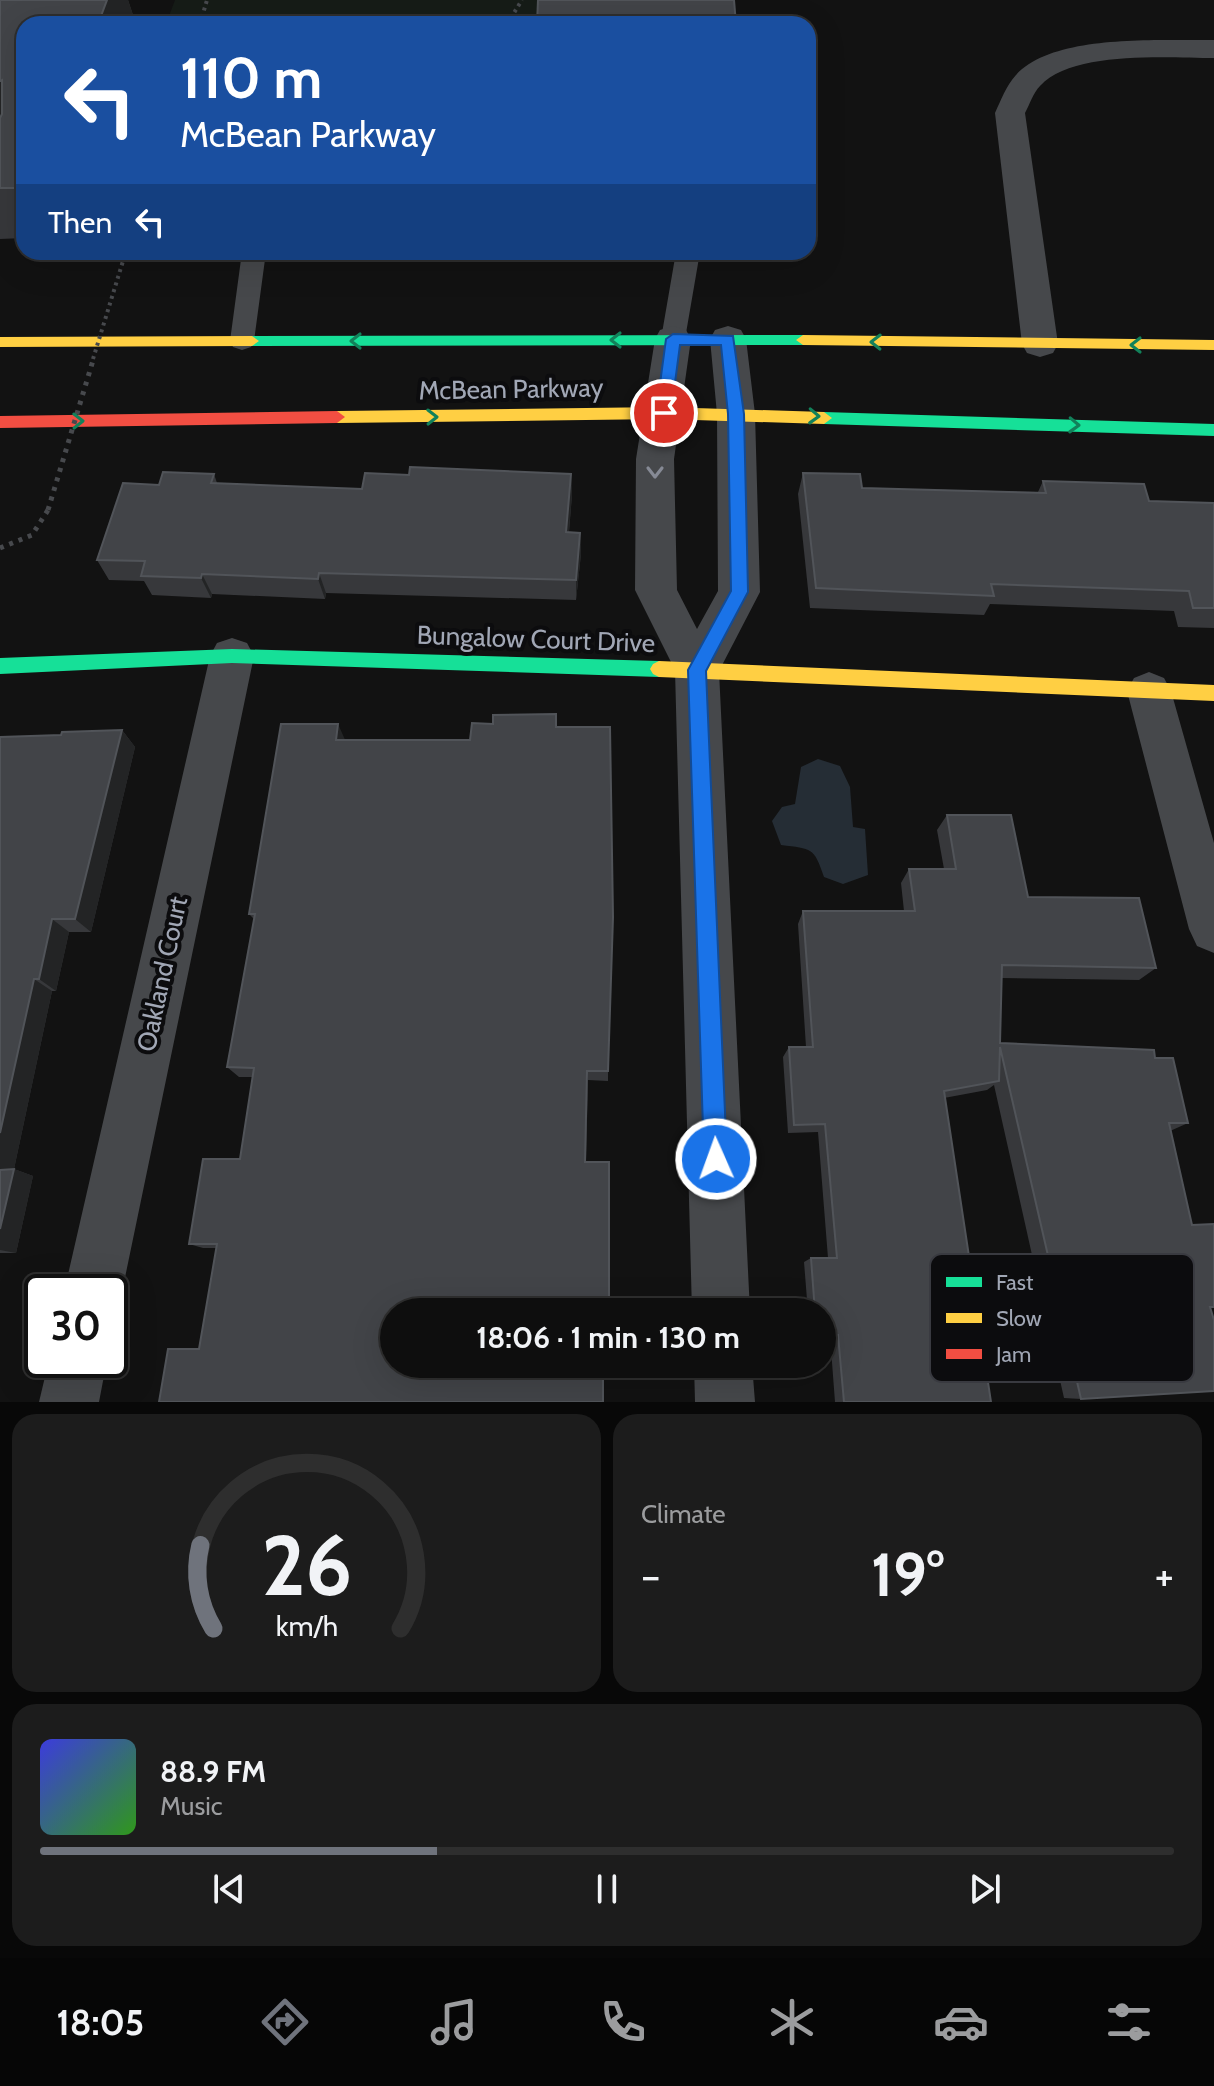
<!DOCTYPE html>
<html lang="en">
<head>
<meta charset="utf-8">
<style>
  body { margin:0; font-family:Cabin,sans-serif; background:#1c1c1c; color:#f1f3f6; height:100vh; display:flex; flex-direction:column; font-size:30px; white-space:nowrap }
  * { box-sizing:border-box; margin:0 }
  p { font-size:26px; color:#9b9c9e }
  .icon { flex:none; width:44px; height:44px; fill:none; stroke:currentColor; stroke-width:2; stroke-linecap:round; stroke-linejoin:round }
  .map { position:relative; height:1402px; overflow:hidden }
  .side { display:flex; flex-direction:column; gap:12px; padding:12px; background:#080808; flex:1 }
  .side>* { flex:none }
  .top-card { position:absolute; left:16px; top:16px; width:800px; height:244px; border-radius:24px; box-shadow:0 8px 32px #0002,0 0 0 2px #2e2e2e; background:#1a4fa0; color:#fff; overflow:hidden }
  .speed { position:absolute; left:24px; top:1274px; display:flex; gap:16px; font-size:40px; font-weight:700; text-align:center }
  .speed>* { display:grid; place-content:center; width:104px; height:104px; border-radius:50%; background:#0e0e0e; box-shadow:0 8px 32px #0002,0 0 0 2px #2e2e2e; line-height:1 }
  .speed .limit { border:4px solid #111; border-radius:12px; background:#fff; color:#111 }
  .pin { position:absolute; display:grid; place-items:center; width:68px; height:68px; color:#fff; margin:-34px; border:4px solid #fff; border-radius:50%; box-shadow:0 2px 8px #0007 }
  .me { position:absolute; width:88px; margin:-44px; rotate:358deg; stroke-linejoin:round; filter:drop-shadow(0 0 6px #0008) }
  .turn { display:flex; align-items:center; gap:28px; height:168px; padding:0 32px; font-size:36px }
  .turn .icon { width:104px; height:104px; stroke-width:2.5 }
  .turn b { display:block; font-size:56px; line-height:68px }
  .then { display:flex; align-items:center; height:76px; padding:0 32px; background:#0003; gap:16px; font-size:30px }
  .big { font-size:60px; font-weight:700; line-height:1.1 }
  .side .card { flex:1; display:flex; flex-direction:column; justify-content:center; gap:12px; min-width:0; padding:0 28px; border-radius:24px; background:#1c1c1c }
  .side .dial { align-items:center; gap:0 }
  .dial svg { height:208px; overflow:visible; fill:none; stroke:#2e2e2e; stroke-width:7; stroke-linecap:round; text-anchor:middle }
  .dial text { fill:#f1f3f6; stroke:none }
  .song { display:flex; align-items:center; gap:24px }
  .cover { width:96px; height:96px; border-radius:12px; background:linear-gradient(135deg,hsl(240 70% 55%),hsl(110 70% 35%)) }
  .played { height:8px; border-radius:4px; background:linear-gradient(90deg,#6f737c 35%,#2e2e2e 35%) }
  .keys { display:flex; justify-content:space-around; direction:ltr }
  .heat { display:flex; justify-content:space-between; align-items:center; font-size:44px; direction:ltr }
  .side .tiles { flex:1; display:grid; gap:12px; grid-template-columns:1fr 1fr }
  .card:last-child { grid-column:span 2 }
  .trip { position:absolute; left:380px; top:1298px; width:456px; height:80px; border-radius:40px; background:#0e0e0e; box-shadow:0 8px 32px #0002,0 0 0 2px #2e2e2e; font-weight:700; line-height:80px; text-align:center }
  .dock { display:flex; height:128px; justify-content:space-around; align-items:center; background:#060606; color:#9b9c9e }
  .dock .icon { width:56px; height:56px }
  .dock .current { color:#6f737c }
  .dock b { font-size:36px; color:#f1f3f6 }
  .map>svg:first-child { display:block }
  .green { fill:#161c17 }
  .water { fill:#252d35 }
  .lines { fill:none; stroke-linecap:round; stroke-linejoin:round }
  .path-far1 { stroke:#47494d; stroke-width:4; stroke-dasharray:3 4; stroke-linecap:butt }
  .path { stroke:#47494d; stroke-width:5; stroke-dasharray:4 6; stroke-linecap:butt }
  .lane { fill:#46484b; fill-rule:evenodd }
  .street { fill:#46484b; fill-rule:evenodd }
  .fast { fill:#16e098; fill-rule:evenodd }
  .slow { fill:#ffcf43; fill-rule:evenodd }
  .jam { fill:#f24e42; fill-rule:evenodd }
  .path-bridge-far1 { stroke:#47494d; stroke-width:4; stroke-dasharray:3 4; stroke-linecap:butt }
  .path-bridge { stroke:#47494d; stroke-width:5; stroke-dasharray:4 6; stroke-linecap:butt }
  .wall { fill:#37383b }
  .shaded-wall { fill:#232425 }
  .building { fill:#424448; stroke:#515459; stroke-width:2 }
  .oneway { stroke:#12815a }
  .oneway2 { stroke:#868a95 }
  .route { fill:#1a73e8; stroke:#114b97; stroke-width:2 }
  .labels { text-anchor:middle; stroke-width:8; stroke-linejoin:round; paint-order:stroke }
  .street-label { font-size:26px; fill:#a1a7b5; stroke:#0c0c0e }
  .key { fill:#0c0c0e; stroke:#393a40; stroke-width:2 }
  .key-label { font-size:22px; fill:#a1a7b5 }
</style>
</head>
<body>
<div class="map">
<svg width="1214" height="1402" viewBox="0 0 1214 1402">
  <rect width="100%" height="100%" fill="#121212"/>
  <path class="green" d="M175,0h368l-8,24h-369z"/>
  <path class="water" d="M818,759l22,7 10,21 3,40 12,2 3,46 -25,9 -19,-7c-10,-30 -12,-28 -43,-32l-9,-24 10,-14 13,-3 6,-37z"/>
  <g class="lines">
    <path class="path-far1" d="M200,24l7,-24
      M507,24l15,-24
      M123,261l3,-9"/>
    <path class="path" d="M0,548l32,-13 16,-25"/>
    <path class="lane" d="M242,252h24l-12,89 -3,6 -9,3 -9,-3 -3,-6z
      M676,252h24l-15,87 -3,6 -9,3 -9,-3 -3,-6z"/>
    <path class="street" d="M1214,40v18c-46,0 -141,-8 -174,28 -7,7 -10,18 -15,27l33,231 -5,9 -13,4 -13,-4 -5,-9 -27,-231c6,-13 11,-27 21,-38 38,-42 145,-34 198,-35z
      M673,326l13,4 5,9 -17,120 3,131 20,39 21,-38 -1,-177 -7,-75 5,-9 13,-4 13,4 5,9 9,75 5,178 -41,79 31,641h-58l-17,-642 -40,-80 1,-131 19,-120 5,-9z
      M232,638l15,5 7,13 -132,636 -12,22v-22h-46l146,-636 7,-13z
      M1149,672l15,6 7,13 43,152v110l-17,-7 -8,-17 -62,-238 7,-13z
      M49,1360h58l-8,42h-60z
      M694,1364h58l3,38h-60z"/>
    <path class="fast" d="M803,335l7,5 -7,5 -551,1 -7,-5 7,-5z
      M824,412l390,12v12l-390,-12 -8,-6z
      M232,649l427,12 6,3 3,5 -3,5 -6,3 -427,-14 -232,11v-16z"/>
    <path class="slow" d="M803,335l411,5v10l-411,-5 -7,-5z
      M252,336l7,5 -7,5 -252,1v-10z
      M664,407l160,5 8,6 -8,6 -160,-5 -327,4 -8,-6 8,-6z
      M659,661l555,24v16l-555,-24 -6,-3 -3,-5 3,-5z"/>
    <path class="jam" d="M337,411l8,6 -8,6 -337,5v-12z"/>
    <path class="path-bridge-far1" d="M93,359l30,-98"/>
    <path class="path-bridge" d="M48,510l46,-153"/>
  </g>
  <path class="wall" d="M0,0h128l8,24h-112v214l-24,1z
    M803,473l59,15 176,4 5,-11 106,20 65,2v125l-36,-1 -4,-16 -184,-7 -6,11 -174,-7 -12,-114z
    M214,474l3,9 145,6 47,-14 162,-1 1,21 -3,37 11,1 1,21 -5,46 -250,-7 -1,6 -113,-5 -1,4 -59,-3 -8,-14 -35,-1 -12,-20 62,-75z
    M557,727h53l-2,354 -20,-1 -2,82h23v142l-410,45 17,-101h-13l-14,-4 51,-85 13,-82h-14l-12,-10 27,-148 -5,-5 96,-174h125z
    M122,730l13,17 -44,185h-22l-13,59h-4l-38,178 19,7 -17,77h-16v-516l61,-2z
    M947,815l81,82 128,71 -17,12 -137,-2 -2,65 155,15 33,65 -18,8 22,94 22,-1v83l-4,1 -129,91 -17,-1 -70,-313 -7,5 -43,8 47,304h-156l-5,-66h-8v-24h-14l-4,-50 7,-4h17l-10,-126 -30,1 -5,-76 6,-10h17l-8,-123 5,-13h101l-3,-28 8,-14h35l-7,-39z"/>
  <path class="shaded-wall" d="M107,0h21l8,24h-38z
    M2,80l22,47 -24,33v-79z
    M571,474l1,21 -5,57 -1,-20z
    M580,533l1,21 -5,46v-20z
    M319,573l7,20 -1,6 -7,-20z
    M202,574l10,20 -1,4 -10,-20z
    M338,724l8,18 -10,-2z
    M122,730l13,17 -44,185 -16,-13z
    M52,919l17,13 -13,59 -17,-12z
    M34,979l18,12 -38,178 19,7 -17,77 -16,-3v-117z
    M587,1071l1,9 -3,89v-7z"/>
  <path class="building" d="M0,0h107l-9,24h-74v164h-24v-70l2,-4v-34l-2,1z
    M538,0h196l2,24h-199z
    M410,467l161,7 -5,58 14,1 -4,47 -257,-7 -1,6 -116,-5 -1,4 -60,-2 4,-15 -48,-1 26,-77 36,2 4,-13 51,2 -3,9 151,6 3,-16 44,2z
    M803,473l57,1 2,14 184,5 -3,-12 101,3 5,17 65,2v105h-21l-4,-17 -198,-7 3,12 -178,-8z
    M556,714v13h54l3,190 -5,154h-21l-2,91h24v140h-5v10h-210v52h209v38h-444l9,-53h31l18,-105h-28l14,-85h37l14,-91 -27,-1 28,-153h-6l32,-190h57l-2,16h134l2,-17 21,1v-9z
    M122,730l-47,189h-23l-13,60h-5l-34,154v-396l61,-2 1,-3z
    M947,815h64l17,82 111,1 17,70 -154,-3 -2,78 154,7 1,8h18l15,65h-19l23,102 22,-1v83h-4l4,13v71l-133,8 -81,-352 -1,34 -55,10 47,311h-147l-6,-67h-16v-23h-7l-4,-54h26l-12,-134 -31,1 -5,-78h24l-10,-136h112l-6,-42h47z
    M14,1169l-14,60v-59z"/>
  <defs><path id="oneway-chevron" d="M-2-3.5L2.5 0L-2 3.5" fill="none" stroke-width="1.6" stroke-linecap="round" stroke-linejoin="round" transform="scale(2)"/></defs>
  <g class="oneway">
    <use href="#oneway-chevron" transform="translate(616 340) rotate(180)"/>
    <use href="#oneway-chevron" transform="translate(356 341) rotate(180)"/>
    <use href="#oneway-chevron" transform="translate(876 342) rotate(-179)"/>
    <use href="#oneway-chevron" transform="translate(1136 345) rotate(-180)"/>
    <use href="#oneway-chevron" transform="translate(814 416) rotate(2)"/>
    <use href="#oneway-chevron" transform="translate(432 417) rotate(-1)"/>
    <use href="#oneway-chevron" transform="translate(78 421) rotate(-1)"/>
    <use href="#oneway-chevron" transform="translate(1074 425) rotate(2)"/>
  </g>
  <use class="oneway2" href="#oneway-chevron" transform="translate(655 472) rotate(90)"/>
  <path class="route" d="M673,334l60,2 11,78 4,178 -42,79 21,488 -3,8 -8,3 -8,-3 -4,-8 -16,-489 43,-79 -3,-177 -7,-69h-41l-9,68 -7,5 -6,-1 -2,-4 10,-74z"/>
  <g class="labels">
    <g class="street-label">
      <text transform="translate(511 389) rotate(-1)" y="9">McBean Parkway</text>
      <text transform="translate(536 639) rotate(2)" y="9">Bungalow Court Drive</text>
      <text transform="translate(162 974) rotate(-78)" y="9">Oakland Court</text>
    </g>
  </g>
  <rect x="930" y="1254" width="264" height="128" rx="12" class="key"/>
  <rect x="946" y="1277" width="36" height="10" fill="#16e098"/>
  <rect x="946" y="1313" width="36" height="10" fill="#ffcf43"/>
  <rect x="946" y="1349" width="36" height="10" fill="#f24e42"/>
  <g class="key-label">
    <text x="996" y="1290">Fast</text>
    <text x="996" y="1326">Slow</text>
    <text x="996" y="1362">Jam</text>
  </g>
</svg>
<div class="speed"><div class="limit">30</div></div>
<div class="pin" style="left:664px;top:413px;background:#d93025"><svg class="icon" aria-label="arrive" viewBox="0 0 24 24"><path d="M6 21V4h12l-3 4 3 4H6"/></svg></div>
<svg class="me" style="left:716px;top:1159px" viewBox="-20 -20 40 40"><circle r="17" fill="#1a73e8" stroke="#fff" stroke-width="3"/><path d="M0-11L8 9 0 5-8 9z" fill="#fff"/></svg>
<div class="trip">18:06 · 1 min · 130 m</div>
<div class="top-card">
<div class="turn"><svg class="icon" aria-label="left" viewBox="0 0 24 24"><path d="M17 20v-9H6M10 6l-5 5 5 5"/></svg><div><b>110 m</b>McBean Parkway</div></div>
<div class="then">Then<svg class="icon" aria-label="left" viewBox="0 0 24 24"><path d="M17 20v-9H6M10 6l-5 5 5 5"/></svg></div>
</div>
</div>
<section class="side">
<div class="tiles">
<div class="card dial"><svg viewBox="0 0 100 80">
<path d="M14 69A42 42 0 1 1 86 69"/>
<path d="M14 69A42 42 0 0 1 9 37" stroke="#6f737c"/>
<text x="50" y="56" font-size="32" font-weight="700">26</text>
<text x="50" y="72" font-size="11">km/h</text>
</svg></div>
<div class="card"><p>Climate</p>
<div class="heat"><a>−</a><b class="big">19°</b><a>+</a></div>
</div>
<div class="card">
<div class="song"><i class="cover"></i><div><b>88.9 FM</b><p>Music</p></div></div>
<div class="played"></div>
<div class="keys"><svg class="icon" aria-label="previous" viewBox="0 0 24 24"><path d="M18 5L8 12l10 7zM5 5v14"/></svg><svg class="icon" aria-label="pause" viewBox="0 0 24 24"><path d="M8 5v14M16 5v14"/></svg><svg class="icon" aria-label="next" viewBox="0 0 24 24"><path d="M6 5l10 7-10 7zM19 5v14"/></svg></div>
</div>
</div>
</section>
<nav class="dock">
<b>18:05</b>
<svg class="icon current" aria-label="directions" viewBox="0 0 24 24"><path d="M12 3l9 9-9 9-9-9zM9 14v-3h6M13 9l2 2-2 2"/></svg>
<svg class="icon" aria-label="music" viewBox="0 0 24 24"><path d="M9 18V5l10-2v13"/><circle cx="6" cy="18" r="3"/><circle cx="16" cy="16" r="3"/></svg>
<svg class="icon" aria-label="phone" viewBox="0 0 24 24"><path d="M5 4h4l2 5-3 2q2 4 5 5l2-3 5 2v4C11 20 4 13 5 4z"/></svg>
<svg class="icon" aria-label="climate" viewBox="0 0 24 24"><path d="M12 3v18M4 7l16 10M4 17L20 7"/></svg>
<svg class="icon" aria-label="car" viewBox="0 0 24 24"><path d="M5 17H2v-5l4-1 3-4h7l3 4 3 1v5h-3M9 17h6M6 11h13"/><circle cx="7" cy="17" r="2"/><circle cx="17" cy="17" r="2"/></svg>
<svg class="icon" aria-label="filters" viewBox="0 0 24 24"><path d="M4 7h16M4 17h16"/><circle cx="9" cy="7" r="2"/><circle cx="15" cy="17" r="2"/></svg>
</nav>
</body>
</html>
